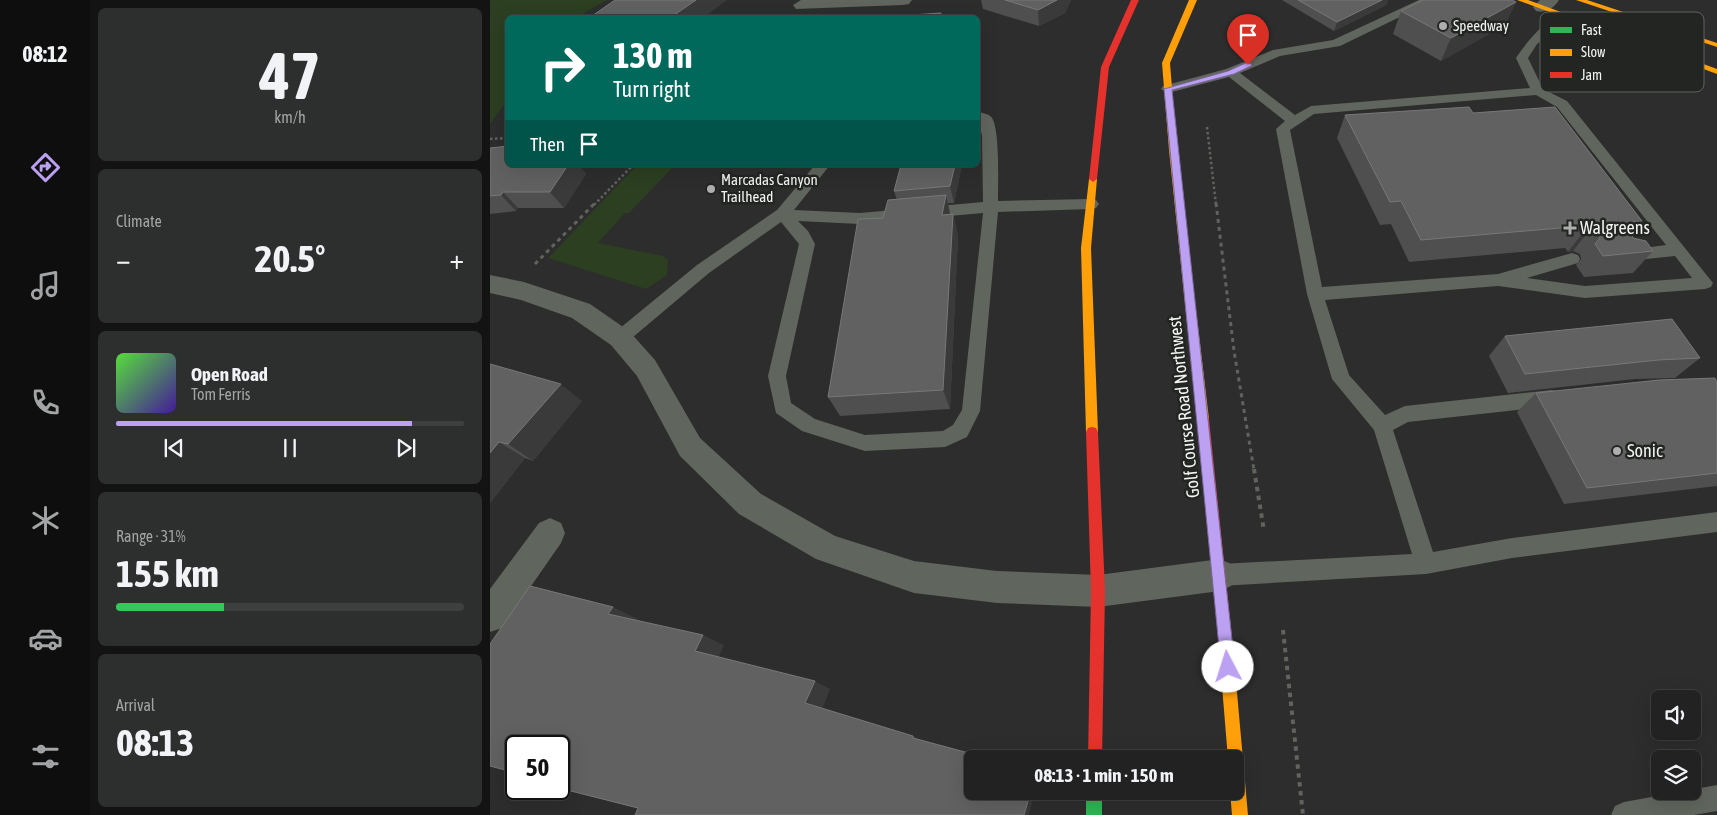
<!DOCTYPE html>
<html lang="en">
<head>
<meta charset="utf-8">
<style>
  body { margin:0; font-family:"Asap Condensed",sans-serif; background:#2d2f2e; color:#f1f3f6; height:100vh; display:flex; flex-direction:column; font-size:19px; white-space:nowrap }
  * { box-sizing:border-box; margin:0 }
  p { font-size:16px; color:#a2a4a5 }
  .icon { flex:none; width:28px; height:28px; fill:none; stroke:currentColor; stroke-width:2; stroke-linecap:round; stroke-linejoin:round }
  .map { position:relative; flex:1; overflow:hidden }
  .drawer { display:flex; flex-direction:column; gap:8px; padding:8px; background:#121312; width:400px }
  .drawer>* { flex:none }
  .guide { position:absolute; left:15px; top:15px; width:475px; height:152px; border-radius:8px; box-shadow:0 5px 20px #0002,0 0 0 1px #3e3f3f; background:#00695c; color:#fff; overflow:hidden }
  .controls { position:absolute; left:1161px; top:690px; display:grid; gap:10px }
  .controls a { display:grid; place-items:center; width:50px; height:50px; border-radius:8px; background:#212221; box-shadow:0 5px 20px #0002,0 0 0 1px #3e3f3f; font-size:25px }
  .speed { position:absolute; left:15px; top:735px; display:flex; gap:10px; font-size:25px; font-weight:700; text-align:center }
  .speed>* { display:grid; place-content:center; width:65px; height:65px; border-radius:50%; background:#212221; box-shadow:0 5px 20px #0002,0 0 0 1px #3e3f3f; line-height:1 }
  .speed .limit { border:2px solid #111; border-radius:8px; background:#fff; color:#111 }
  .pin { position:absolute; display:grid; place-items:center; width:42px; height:42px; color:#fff; margin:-51px -21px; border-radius:50% 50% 50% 0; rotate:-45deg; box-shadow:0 0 5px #0007 }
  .pin .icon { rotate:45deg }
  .me { position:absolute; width:55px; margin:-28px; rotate:355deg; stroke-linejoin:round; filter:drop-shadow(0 0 4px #0008) }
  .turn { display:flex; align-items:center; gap:18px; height:105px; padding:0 25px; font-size:22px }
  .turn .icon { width:65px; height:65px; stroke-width:2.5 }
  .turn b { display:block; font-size:35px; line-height:42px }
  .then { display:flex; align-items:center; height:48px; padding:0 25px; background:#0003; gap:10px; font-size:19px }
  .big { font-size:38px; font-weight:700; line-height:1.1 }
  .drawer .widget { flex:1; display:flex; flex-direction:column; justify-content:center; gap:8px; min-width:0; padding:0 18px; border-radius:8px; background:#2d2f2e }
  .drawer .dial { align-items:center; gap:0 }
  .dial b { font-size:65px; line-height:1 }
  .song { display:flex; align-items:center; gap:15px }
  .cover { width:60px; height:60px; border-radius:8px; background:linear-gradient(135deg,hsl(110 70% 55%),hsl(260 70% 35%)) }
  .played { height:5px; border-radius:2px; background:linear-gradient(90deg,#bca0f2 85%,#3e3f3f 85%) }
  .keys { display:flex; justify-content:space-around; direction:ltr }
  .heat { display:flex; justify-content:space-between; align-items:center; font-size:28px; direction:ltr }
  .charge { height:8px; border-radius:4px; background:linear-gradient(90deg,#34c759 31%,#3e3f3f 0) }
  .trip { position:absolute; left:474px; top:750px; width:280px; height:50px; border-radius:8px; background:#212221; box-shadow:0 5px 20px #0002,0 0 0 1px #3e3f3f; font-weight:700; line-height:50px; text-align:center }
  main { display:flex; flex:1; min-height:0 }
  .menu { display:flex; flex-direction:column; width:90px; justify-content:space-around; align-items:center; background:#0d0e0d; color:#a2a4a5 }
  .menu .icon { width:35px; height:35px }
  .menu .on { color:#bca0f2 }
  .menu b { font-size:22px; color:#f1f3f6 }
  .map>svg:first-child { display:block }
  .green { fill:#2c3f21 }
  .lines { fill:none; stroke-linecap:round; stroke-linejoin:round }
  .path-far2 { stroke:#60635e; stroke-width:2.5; stroke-dasharray:2.5 2.5; stroke-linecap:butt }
  .path-far1 { stroke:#60635e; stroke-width:3; stroke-dasharray:4 4; stroke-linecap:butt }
  .path { stroke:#60635e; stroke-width:4; stroke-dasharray:4.5 4.5; stroke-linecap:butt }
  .lane { fill:#60655d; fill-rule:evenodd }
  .street { fill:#60655d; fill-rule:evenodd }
  .fast { fill:#30b455; fill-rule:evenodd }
  .slow { fill:#ff9f0a; fill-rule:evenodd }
  .jam { fill:#e5322d; fill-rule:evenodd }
  .wall { fill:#4e4f4e }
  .shaded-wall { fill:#393a39 }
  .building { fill:#606160; stroke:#777877 }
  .route { fill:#bca0f2; stroke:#7a689d }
  .poi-dot { fill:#adaead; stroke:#222521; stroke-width:2 }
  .labels { text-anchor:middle; stroke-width:5; stroke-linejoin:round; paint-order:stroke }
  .far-poi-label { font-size:15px; fill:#f2f4f2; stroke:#222521; text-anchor:start }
  .poi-label { font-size:18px; fill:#f2f4f2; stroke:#222521; text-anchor:start }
  .street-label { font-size:18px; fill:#f2f4f2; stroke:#222521 }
  .key { fill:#222521; stroke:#606360; stroke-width:1 }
  .key-label { font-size:14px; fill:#f2f4f2 }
</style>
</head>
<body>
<main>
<nav class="menu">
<b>08:12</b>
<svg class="icon on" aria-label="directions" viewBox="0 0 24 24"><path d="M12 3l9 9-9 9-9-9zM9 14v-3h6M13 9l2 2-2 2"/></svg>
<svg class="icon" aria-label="music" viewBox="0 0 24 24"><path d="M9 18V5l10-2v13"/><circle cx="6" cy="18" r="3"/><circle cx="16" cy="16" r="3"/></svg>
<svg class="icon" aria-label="phone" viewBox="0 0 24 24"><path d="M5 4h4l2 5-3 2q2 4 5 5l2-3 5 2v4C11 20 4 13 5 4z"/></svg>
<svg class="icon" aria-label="climate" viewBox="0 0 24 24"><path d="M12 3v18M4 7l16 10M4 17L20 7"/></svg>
<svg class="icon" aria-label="car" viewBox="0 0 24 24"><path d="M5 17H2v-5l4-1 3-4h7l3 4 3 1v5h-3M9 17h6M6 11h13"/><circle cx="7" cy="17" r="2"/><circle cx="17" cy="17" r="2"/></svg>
<svg class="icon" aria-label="filters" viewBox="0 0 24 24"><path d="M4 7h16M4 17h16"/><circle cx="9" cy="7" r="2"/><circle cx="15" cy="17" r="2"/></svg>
</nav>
<section class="drawer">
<div class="widget dial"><b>47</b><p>km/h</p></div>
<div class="widget"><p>Climate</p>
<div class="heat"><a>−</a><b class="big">20.5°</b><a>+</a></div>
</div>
<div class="widget">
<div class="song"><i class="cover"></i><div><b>Open Road</b><p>Tom Ferris</p></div></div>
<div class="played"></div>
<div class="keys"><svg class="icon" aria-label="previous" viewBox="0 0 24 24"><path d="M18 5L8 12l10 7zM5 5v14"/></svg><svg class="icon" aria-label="pause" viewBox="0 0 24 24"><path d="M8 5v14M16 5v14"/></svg><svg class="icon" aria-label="next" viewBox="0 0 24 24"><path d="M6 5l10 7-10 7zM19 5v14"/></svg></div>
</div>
<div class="widget"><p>Range · 31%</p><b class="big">155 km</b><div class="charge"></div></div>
<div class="widget"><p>Arrival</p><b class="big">08:13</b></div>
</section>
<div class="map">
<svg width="1227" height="815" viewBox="0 0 1227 815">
  <rect width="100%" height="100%" fill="#2c2d2c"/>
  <path class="green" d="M0,0h117l-30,17 -69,1 -1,82 -17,24z
    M147,165h38l-46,48h-4l-27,30 65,13 5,4 -1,15 -21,14 -98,-31z"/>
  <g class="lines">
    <path class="path-far2" d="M717,127l9,78
      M0,139l18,-1
      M104,205l39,-40"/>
    <path class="path-far1" d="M726,203l18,148 20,119
      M45,264l60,-61"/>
    <path class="path" d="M764,469l10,62
      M793,630l20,185"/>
    <path class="lane" d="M929,0h16l-95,46 -60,10 -40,17 55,42 16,-9 219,-18 -14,-30c8,-13 37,-49 53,-45l2,3 -2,3 -32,25 -9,14 15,31 24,12 146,182 -2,4 -6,2 -120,9 -87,-12 -173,14 24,75 36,40 20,-9 147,-16 7,2 2,6 -2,6 -7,2 -144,16 -15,8 40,122 79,-14 205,-26v20l-205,26 -86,16 -206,12 -8,-4 -3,-7 3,-7 8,-4 192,-10 -38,-124 -42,-51 -25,-85 -31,-165 9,-8 -56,-44 -61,16 -7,-4 2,-3 63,-17 47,-19 60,-10zM1046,95l21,12 109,138 -45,6 -2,4 2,4 6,2 48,-5 17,22 -107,8 -58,-8 51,-15 2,-4 -2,-4 -6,-2 -74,21 -176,13 -32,-157 24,-16z
      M488,112c4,1 12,2 14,6 8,12 6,67 6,83l93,-2 5,1 3,4 -3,4 -5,1 -93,3 -18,199 -13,26 -22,10 -80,4 -63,-20 -26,-18 -8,-37 31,-132 -18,-22 -72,51 -83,70 -6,2 -6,-2 -3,-5 3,-5 83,-68 80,-55 38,-45h15l-36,45 66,3 123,-11 -1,-67 -4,-14zM493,213l-21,197 -9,15 -10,6 -78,4 -50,-16 -24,-16 -5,-27 29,-132 -7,-13 -10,-10 62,3z
      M1227,785v26l-23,4h-83l4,-9 9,-4z"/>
    <path class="street" d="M311,0h111l-3,4 -6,1 -107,4 -3,-4z
      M1050,0h19c-6,9 -13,13 -23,11l-3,-4z
      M0,275l34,7 66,22 39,27 26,29 45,78 61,56 74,42 79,25 83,10 101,4 122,-16 11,5 5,11 -5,11 -11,5 -122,16 -101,-4 -83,-10 -98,-34 -77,-45 -59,-58 -43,-80 -26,-31 -39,-27 -51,-18 -31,-7z
      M60,518l11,5 4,10 -4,10 -59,85 -12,4v-43l49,-66z"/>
    <path class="fast" d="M596,791h16v24h-16z"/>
    <path class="slow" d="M699,0h8l-27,63 7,87 32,269 -2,3 -4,2 -4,-2 -2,-3 -28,-269 -7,-87z
      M1027,0h11l189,69v5z
      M1086,0h11l130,43v4z
      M603,176l4,3 -6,69 7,184 -2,4 -4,1 -4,-1 -2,-4 -5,-184 8,-69z
      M735,630l5,2 2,5 16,178h-16l-2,-24h5v-32h-7l-10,-122 2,-5z"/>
    <path class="jam" d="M641,0h8l-30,67 -12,112 -4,3 -4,-3 12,-112z
      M713,414l4,2 2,3 23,218 -2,5 -5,2 -5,-2 -2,-5 -21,-218 2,-3z
      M602,427l4,1 2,4 7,159 -3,168h-14l3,-168 -5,-159 2,-4z"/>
  </g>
  <path class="wall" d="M491,0h90l-6,13 -26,13 -56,-17z
    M792,0h106l-2,5 -52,26z
    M1026,2l-11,23 -64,36 -48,-27 8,-23z
    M983,113l169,108 -11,13 2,4 20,13 -20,22 -49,4 -8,-12 5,-6 -1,-5 -7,-3 -5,1 -3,-4 -156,14 -18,-38 -11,1 -43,-87 8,-23z
    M0,148l18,17h70l8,9 -22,34h-46l-2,3 -26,3z
    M411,165h61l-8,38h-6l2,11h3l5,22 -8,173 -110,7 -12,-19 55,-179 14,-18 -3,-9z
    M1015,336l195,22 -25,20 -40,1 -127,14 -19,-37z
    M0,364l92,37 -49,60 -8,-3 -35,45z
    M1227,382v104l-153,18 -47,-92 19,-19z"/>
  <path class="shaded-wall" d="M206,0h31l-24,18h-33z
    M567,0h14l-6,13 -26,13 -1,-16z
    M892,0h6l-2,5 -52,26 3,-9z
    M1026,2l-11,23 -64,36 10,-23z
    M78,165h10l8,9 -22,34 -14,-16z
    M465,165h7l-8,38 -4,-17z
    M13,192l15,16 -2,3 -15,-16z
    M456,195l5,23 -9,-3z
    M463,214l5,22 -8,173 -7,-19z
    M1100,229l-17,22 -5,1 17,-22z
    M71,384l21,17 -49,60 -25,-17z
    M9,442l26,16 -35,45v-50z
    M123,607l25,12 -4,6 -26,-11z
    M213,635l21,10 -7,16 -22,-10z
    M325,681l15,8 -8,21 -17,-7z
    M423,736l11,5 -11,-3z
    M541,791h4l-6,24h-5z"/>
  <path class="building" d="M125,0h81l-26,18h-81z
    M515,0h52l-19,10z
    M808,0h84l-45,22z
    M933,0h89l4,2 -65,36 -50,-27z
    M451,13l-1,5h-73z
    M979,107l4,6 82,-6 87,114 -10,1 3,5 -4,5 2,6 13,3 7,10 -50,5 -8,-12 5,-6 -2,-6 -8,-3 -5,1 -2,-4 -162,14 -20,-39 -11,1 -45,-87z
    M18,146v19h60l-18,27h-47l-2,3 -11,1v-48z
    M411,165h54l-5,21 -56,5z
    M456,195l-4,20 11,-1 -10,176 -115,7 30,-178 25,-1 5,-18z
    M1182,319l28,39 -42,2 -133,14 -20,-38z
    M0,364l71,20 -53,60 -9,-2 -9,11z
    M1225,378l2,4v91l-130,15 -51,-95 123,-13z
    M40,586l83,21 -5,7 95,21 -8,16 120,30 -10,22 108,33v2l78,21h-19v32h59l-7,24h-389l3,-7 -79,-20v-42h-43v27l-26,-7v-122z"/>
  <path class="route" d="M758,62l4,3 -1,1 -17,8 -62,16 63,577 -2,5 -5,2 -5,-2 -2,-5 -57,-578 64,-18z"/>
  <g class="poi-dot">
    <circle cx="953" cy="26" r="5"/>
    <circle cx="221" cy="189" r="5"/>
    <path d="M1077.5 220.5h5v5h5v5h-5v5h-5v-5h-5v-5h5z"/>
    <circle cx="1127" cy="451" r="5"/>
  </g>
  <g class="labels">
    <g class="far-poi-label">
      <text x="963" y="31">Speedway</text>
      <text x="231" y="185">Marcadas Canyon<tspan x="231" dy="17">Trailhead</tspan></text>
    </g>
    <g class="poi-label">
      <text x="1090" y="234">Walgreens</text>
      <text x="1137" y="457">Sonic</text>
    </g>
    <g class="street-label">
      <text transform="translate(694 407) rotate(-96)" y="6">Golf Course Road Northwest</text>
    </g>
  </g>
  <rect x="1050" y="12" width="164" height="80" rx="8" class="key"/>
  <rect x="1060" y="27" width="22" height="6" fill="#30b455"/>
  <rect x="1060" y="49" width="22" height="7" fill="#ff9f0a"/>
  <rect x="1060" y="72" width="22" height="6" fill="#e5322d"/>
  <g class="key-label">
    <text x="1091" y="35">Fast</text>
    <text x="1091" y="57">Slow</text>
    <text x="1091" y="80">Jam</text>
  </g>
</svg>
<div class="controls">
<a><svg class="icon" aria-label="sound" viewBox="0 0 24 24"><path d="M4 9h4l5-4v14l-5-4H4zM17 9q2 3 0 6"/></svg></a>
<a><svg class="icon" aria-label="layers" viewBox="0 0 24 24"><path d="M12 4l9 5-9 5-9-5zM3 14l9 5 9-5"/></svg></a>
</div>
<div class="speed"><div class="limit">50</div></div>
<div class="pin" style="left:758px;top:65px;background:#d93025"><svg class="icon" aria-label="arrive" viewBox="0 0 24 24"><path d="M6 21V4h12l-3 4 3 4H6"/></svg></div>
<svg class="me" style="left:738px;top:667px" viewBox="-20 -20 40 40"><circle r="19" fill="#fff"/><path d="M0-13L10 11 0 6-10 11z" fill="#bca0f2"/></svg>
<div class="trip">08:13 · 1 min · 150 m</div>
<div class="guide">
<div class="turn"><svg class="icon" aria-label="right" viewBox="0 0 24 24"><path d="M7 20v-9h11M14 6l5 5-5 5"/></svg><div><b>130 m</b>Turn right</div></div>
<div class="then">Then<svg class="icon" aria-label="arrive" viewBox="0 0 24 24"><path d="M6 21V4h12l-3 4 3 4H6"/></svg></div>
</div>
</div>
</main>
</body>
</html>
